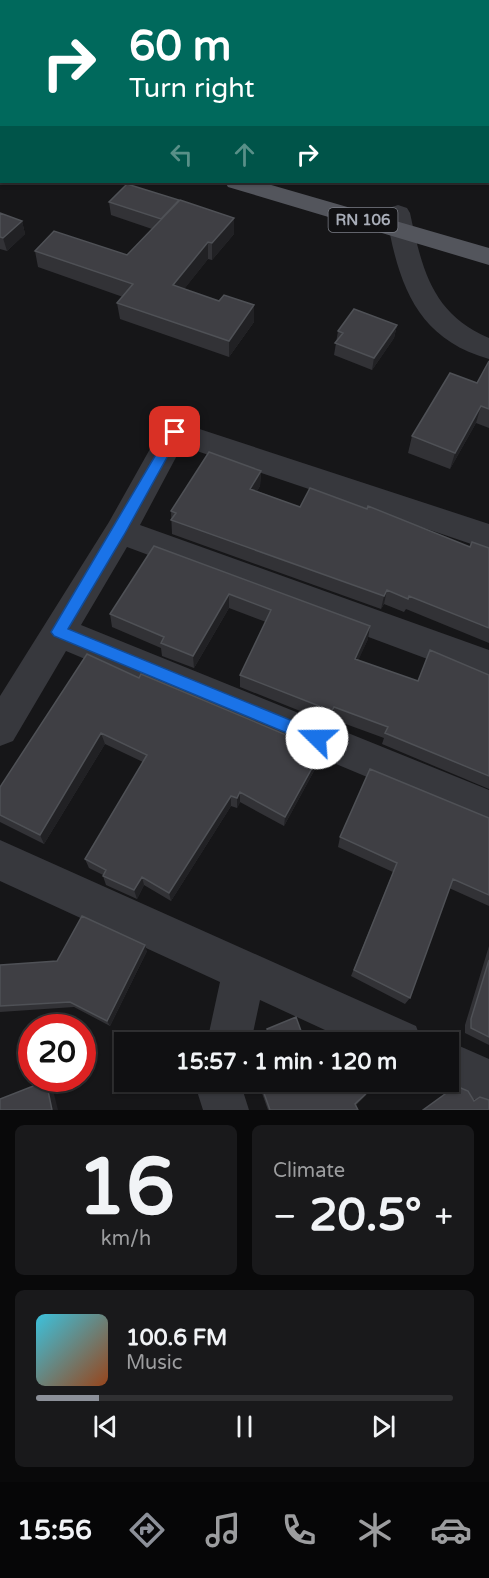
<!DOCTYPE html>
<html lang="en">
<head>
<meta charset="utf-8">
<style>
  body { margin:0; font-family:"Varela Round",sans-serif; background:#19191b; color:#f1f3f6; height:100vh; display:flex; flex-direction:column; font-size:22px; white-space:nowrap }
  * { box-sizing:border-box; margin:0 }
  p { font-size:20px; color:#9c9d9f }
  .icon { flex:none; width:33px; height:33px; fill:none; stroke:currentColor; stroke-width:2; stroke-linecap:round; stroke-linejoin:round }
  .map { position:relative; height:1110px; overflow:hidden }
  .details { display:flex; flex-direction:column; gap:15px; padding:15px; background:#09090a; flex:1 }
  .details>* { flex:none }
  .banner { position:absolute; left:0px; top:0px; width:489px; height:183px; box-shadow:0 2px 4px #0004,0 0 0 2px #303032; background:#00695c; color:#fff; overflow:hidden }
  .speed { position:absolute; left:18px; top:1014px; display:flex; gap:12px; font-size:30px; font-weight:700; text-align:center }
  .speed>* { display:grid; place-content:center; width:78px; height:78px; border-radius:50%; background:#101012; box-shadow:0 2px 4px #0004,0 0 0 2px #303032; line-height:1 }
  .speed .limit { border:9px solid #d22; background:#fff; color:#111 }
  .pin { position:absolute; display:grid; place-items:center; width:51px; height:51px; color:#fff; margin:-26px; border-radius:12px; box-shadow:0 3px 9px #0006 }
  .me { position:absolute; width:66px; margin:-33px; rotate:292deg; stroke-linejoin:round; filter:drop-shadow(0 0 4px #0008) }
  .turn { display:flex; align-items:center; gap:21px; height:126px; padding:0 30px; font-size:27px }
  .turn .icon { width:78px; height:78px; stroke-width:2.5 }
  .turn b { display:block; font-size:42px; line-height:51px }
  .lanes { display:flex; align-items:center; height:57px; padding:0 30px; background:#0003; justify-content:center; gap:30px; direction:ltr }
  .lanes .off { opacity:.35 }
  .big { font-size:45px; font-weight:800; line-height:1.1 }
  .details .card { flex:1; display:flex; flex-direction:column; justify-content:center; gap:9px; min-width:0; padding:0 21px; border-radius:9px; background:#19191b }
  .details .dial { align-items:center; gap:0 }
  .dial b { font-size:78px; line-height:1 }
  .song { display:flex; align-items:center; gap:18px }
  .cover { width:72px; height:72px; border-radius:9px; background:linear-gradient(135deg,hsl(190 70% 55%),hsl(20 70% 35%)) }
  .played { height:6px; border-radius:3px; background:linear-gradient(90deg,#8c9099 15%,#303032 15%) }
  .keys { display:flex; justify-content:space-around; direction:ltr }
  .heat { display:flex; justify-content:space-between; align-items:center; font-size:33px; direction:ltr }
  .details .tiles { flex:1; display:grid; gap:15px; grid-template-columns:1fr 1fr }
  .card:last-child { grid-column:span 2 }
  .trip { position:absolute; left:114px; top:1032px; width:345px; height:60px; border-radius:0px; background:#101012; box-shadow:0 2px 4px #0004,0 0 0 2px #303032; font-weight:800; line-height:60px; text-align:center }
  .menu { display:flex; height:96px; justify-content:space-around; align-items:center; background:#060607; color:#9c9d9f }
  .menu .icon { width:42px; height:42px }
  .menu .selected { color:#8c9099 }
  .menu b { font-size:27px; color:#f1f3f6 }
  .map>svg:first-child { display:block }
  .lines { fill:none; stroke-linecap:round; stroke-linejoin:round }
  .minor { fill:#37383d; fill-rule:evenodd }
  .major { fill:#53555c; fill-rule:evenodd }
  .wall { fill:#323236 }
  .shaded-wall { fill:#212124 }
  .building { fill:#3f3f44; stroke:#4f5156; stroke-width:1.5 }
  .route { fill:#1a73e8; stroke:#114b97; stroke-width:1.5 }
  .labels { text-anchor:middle; stroke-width:6; stroke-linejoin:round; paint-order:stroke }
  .shield { fill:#111113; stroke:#7b7e86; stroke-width:1.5 }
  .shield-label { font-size:15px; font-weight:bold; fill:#a8adb8 }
</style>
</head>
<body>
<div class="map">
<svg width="489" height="1110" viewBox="0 0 489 1110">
  <rect width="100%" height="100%" fill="#161618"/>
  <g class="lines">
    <path class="minor" d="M282,0h20l-21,2z
      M488,71h1v12h-1z
      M398,205l9,3 3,5c12,56 22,101 79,125v21c-74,-21 -91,-77 -103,-146l3,-5z
      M175,421l314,103v26l-307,-104 -42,79 349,125v32l-362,-135 -46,78 408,165v38l-423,-177 -53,90 -13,5v-50l109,-174 55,-98z
      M0,840l416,186 6,16h-71l-91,-42 -9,42h-44l13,-60 -220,-101z
      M448,1041l41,18v47l-54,-24h13v-40h-3z
      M198,1082h46l-2,6 7,22h-46l-7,-22z"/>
    <path class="major" d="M0,88l2,1v13h-2z
      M225,182h36l228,66v17l-261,-78z"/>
  </g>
  <path class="wall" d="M232,0h28l-2,2h-20z
    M489,94v41h-1v-38z
    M109,202l125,32 -22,26 -4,-1 -24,30 70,33 -25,35 -109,-38 -3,-16 6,-6 -85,-30 -3,-16 92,4 25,-26 -41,-14z
    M0,213l22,8 3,13 -18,17 -7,-2z
    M397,325l-3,13 -22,32 -38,-15 4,-24z
    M489,361v67l-13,-5 -26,46 -42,-16 4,-17 65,-53z
    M261,471l-1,15 -3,5 43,16 170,40 19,1v95l-83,-34 -2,3 -20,-8 -3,5 -209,-75 -1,-23z
    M154,546l214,93 -10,21 60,21 71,-6v114l-107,-45 2,-6 -52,-19 -2,4 -90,-36v-12l26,-53 -37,-14 -35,60 -32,-12 -1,-8 -49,-21 -2,-13z
    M87,654l233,106 -36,66 -44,-24 -3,6 -6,-2 -60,95 -27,-16 -7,14 -31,-14 -3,-9v-1l-14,-7 -4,-9 58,-97 -38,-18 -61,100 -44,-22v-35z
    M489,818v88l-40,-18 -39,110 -5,6 -54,-28 42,-104 -55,-25 2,-10z
    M489,946v99l-24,-12v-8z
    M147,951l-37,75 -36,-19 -74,5v-47l57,-4z
    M267,1029l38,13h-36l-3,-7z
    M258,1082h61l4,10 43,3 -10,10 2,5h-90z"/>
  <path class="shaded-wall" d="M489,37v10l-1,2v-10z
    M234,218v16l-22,26v-17z
    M22,221l3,13 -18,17 -4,-13z
    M208,242v17l-34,43 -1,-17z
    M254,305v17l-25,35v-16z
    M397,325l-3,13 -22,32 2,-12z
    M481,406l-5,17 -26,46 5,-16z
    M261,471l-1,15 -10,17v-14z
    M387,590l-3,14 -3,5 3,-13z
    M229,594v14l-35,60 -1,-12z
    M370,626l-2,13 -15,33 2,-13z
    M334,707l-2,12 -2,4 2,-12z
    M101,733l4,11 -61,100 -4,-9z
    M322,750l-2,10 -36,66 1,-9z
    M240,792v10l-3,6v-10z
    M231,796v10l-60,95 -2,-8z
    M142,877l2,8 -7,14 -3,-9z
    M145,945l2,6 -37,75 -3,-5z
    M46,1081l6,5 6,24h-6z"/>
  <path class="building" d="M377,0h112v37l-1,2v-37h-112z
    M489,94v24h-1v-21z
    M127,184l52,16 -18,19 -52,-17z
    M180,200l54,18 -22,25 -4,-1 -35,43 46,16 5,-6 30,10 -25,36 -112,-38 16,-19 -98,-33 19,-20 73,24z
    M0,213l22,8 -19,17 -3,-1z
    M354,309l43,16 -23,33 -39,-15 8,-10 -5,-2z
    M489,361v48l-8,-3 -26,47 -43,-17 38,-63 27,10z
    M209,452l52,19 -11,18 50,18 10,-19 57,21 1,-3 102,41 2,-5 17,6v80l-80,-32 -1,3 -21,-9 -3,6 -213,-76 5,-7 -5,-2z
    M154,546l216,80 -15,33 63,22 12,-31 59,25v101l-104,-43 3,-6 -54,-20 -2,4 -92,-36 31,-65 -42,-16 -36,62 -32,-13 3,-6 -54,-23z
    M87,654l52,24 2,-4 181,76 -37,67 -45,-25 -3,6 -6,-2 -62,97 -27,-16 -8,13 -31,-14 3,-6 -21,-11 62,-104 -46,-22 -61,102 -40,-20v-28z
    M370,769l119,49v77l-36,-16 -43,119 -56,-28 43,-107 -57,-26z
    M82,916l63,29 -38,76 -37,-19 -70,4v-41l57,-4z
    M489,960v77l-18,-9v-9z
    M296,1017l9,25h-33l-5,-13z
    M46,1081l6,29h-52v-11z
    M260,1082h59l4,10 11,-10h29l7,8 -15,14 3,6h-88z
    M456,1086l12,5 6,10 6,-4 9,3v10h-66z"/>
  <path class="route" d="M175,428l6,4 -57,103 -56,94 254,104 3,5 -3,5 -5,2 -6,-2 -257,-107 -3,-4 120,-203z"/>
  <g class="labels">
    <rect class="shield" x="328.5" y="208" width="69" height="24" rx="4.5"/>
    <g class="shield-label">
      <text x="363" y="225">RN 106</text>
    </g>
  </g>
</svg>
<div class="speed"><div class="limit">20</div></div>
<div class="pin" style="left:175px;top:432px;background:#d93025"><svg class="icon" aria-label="arrive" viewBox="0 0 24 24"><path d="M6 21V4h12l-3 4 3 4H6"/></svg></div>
<svg class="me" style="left:317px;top:738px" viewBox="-20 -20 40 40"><circle r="19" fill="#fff"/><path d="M0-13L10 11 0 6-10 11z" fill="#1a73e8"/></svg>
<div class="trip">15:57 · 1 min · 120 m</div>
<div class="banner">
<div class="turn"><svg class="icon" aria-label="right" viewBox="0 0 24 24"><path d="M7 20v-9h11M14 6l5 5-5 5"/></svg><div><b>60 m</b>Turn right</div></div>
<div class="lanes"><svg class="icon off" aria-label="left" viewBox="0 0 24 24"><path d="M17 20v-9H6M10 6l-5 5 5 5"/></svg><svg class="icon off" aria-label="ahead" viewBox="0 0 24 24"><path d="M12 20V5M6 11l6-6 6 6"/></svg><svg class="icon" aria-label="right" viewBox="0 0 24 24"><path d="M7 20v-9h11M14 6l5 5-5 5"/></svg></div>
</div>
</div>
<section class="details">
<div class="tiles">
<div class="card dial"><b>16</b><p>km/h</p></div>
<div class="card"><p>Climate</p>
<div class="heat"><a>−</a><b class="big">20.5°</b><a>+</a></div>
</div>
<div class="card">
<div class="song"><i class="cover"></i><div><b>100.6 FM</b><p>Music</p></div></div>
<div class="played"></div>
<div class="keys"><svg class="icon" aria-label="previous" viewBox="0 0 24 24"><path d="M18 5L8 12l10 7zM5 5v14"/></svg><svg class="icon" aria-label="pause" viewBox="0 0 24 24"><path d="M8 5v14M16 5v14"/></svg><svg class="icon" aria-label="next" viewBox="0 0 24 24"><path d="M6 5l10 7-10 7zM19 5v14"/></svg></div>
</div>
</div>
</section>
<nav class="menu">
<b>15:56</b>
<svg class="icon selected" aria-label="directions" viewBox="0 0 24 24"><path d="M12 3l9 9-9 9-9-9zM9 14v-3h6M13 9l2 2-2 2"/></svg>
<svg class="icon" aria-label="music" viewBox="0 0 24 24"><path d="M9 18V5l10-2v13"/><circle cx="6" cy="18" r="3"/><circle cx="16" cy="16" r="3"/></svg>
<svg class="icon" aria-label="phone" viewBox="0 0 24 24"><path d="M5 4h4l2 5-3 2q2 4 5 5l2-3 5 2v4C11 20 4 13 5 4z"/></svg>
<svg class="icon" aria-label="climate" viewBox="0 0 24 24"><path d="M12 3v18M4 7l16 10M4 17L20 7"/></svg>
<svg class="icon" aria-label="car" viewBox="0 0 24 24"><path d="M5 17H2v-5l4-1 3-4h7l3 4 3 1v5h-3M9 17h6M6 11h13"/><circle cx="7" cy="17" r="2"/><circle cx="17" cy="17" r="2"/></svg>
</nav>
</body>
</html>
